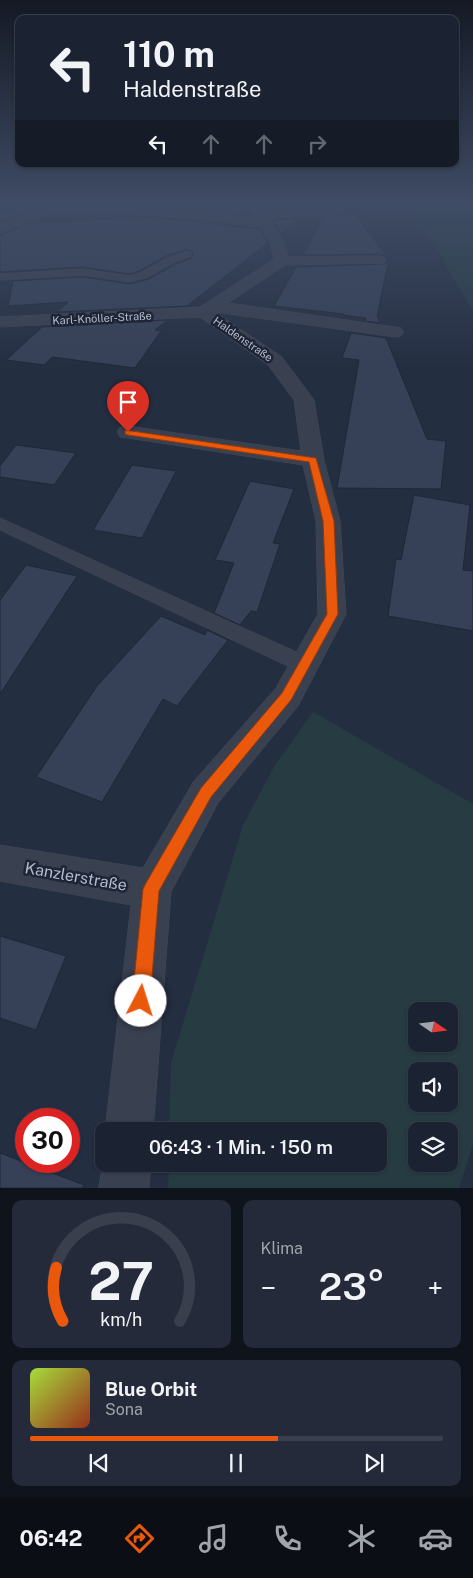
<!DOCTYPE html>
<html lang="de">
<head>
<meta charset="utf-8">
<style>
  body { margin:0; font-family:"Public Sans",sans-serif; background:#242a39; color:#f1f3f6; height:100vh; display:flex; flex-direction:column; font-size:19px; white-space:nowrap }
  * { box-sizing:border-box; margin:0 }
  p { font-size:16px; color:#a0a4ab }
  .icon { flex:none; width:28px; height:28px; fill:none; stroke:currentColor; stroke-width:2; stroke-linecap:round; stroke-linejoin:round }
  .map { position:relative; height:1188px; overflow:hidden }
  .drawer { display:flex; flex-direction:column; gap:12px; padding:12px; background:#0f131b; flex:1 }
  .drawer>* { flex:none }
  .guide { position:absolute; left:15px; top:15px; width:444px; height:152px; border-radius:10px; box-shadow:0 1px 4px #0004,0 0 0 1px #393f4d; background:#1b2231; color:#f1f3f6; overflow:hidden }
  .needle { width:32px; rotate:104deg }
  .buttons { position:absolute; left:408px; top:1002px; display:grid; gap:10px }
  .buttons a { display:grid; place-items:center; width:50px; height:50px; border-radius:10px; background:#1b2231; box-shadow:0 1px 4px #0004,0 0 0 1px #393f4d; font-size:25px }
  .speed { position:absolute; left:15px; top:1108px; display:flex; gap:10px; font-size:25px; font-weight:700; text-align:center }
  .speed>* { display:grid; place-content:center; width:65px; height:65px; border-radius:50%; background:#1b2231; box-shadow:0 1px 4px #0004,0 0 0 1px #393f4d; line-height:1 }
  .speed .limit { border:8px solid #d22; background:#fff; color:#111 }
  .pin { position:absolute; display:grid; place-items:center; width:42px; height:42px; color:#fff; margin:-51px -21px; border-radius:50% 50% 50% 0; rotate:-45deg; box-shadow:0 0 5px #0007 }
  .pin .icon { rotate:45deg }
  .me { position:absolute; width:55px; margin:-28px; rotate:5deg; stroke-linejoin:round; filter:drop-shadow(0 0 4px #0008) }
  .turn { display:flex; align-items:center; gap:18px; height:105px; padding:0 25px; font-size:22px }
  .turn .icon { width:65px; height:65px; stroke-width:2.5 }
  .turn b { display:block; font-size:35px; line-height:42px }
  .lanes { display:flex; align-items:center; height:48px; padding:0 25px; background:#0003; justify-content:center; gap:25px; direction:ltr }
  .lanes .off { opacity:.35 }
  .big { font-size:38px; font-weight:600; line-height:1.1 }
  .drawer .widget { flex:1; display:flex; flex-direction:column; justify-content:center; gap:8px; min-width:0; padding:0 18px; border-radius:10px; background:#242a39 }
  .drawer .dial { align-items:center; gap:0 }
  .dial svg { height:130px; overflow:visible; fill:none; stroke:#393f4d; stroke-width:7; stroke-linecap:round; text-anchor:middle }
  .dial text { fill:#f1f3f6; stroke:none }
  .song { display:flex; align-items:center; gap:15px }
  .cover { width:60px; height:60px; border-radius:8px; background:linear-gradient(135deg,hsl(80 70% 55%),hsl(10 70% 35%)) }
  .played { height:5px; border-radius:2px; background:linear-gradient(90deg,#ea580c 60%,#393f4d 60%) }
  .keys { display:flex; justify-content:space-around; direction:ltr }
  .heat { display:flex; justify-content:space-between; align-items:center; font-size:28px; direction:ltr }
  .drawer .tiles { flex:1; display:grid; gap:12px; grid-template-columns:1fr 1fr }
  .widget:last-child { grid-column:span 2 }
  .trip { position:absolute; left:95px; top:1122px; width:292px; height:50px; border-radius:10px; background:#1b2231; box-shadow:0 1px 4px #0004,0 0 0 1px #393f4d; font-weight:600; line-height:50px; text-align:center }
  .dock { display:flex; height:80px; justify-content:space-around; align-items:center; background:#0b0e14; color:#a0a4ab }
  .dock .icon { width:35px; height:35px }
  .dock .on { color:#ea580c }
  .dock b { font-size:22px; color:#f1f3f6 }
  .map>svg:first-child { display:block }
  .green { fill:#263c42; fill-rule:evenodd }
  .building { fill:#364157; stroke:#1f2738 }
  .lines { fill:none; stroke-linecap:round; stroke-linejoin:round }
  .service-casing { stroke:#42495a; stroke-width:1 }
  .minor-casing { stroke:#42495a; stroke-width:1 }
  .service { fill:#394050; fill-rule:evenodd }
  .minor { fill:#394050; fill-rule:evenodd }
  .route { fill:#ea580c; stroke:#983908 }
  .labels { text-anchor:middle; stroke-width:5; stroke-linejoin:round; paint-order:stroke }
  .far-street-label { font-size:11px; fill:#b5bbcb; stroke:#1d2536 }
  .near-street-label { font-size:16px; fill:#b5bbcb; stroke:#1d2536 }
</style>
</head>
<body>
<div class="map">
<svg width="473" height="1188" viewBox="0 0 473 1188">
  <rect width="100%" height="100%" fill="#242e41"/>
  <path class="green" d="M408,202h65v109z
    M313,712l160,92v340l-14,44h-291l1,-24h210v-33h-210l2,-68 72,-238 32,-60zM416,1011h33v33h-33zM416,1071h33v33h-33zM416,1131h33v33h-33z"/>
  <path class="building" d="M0,202h33l-2,8 -31,12z
    M204,202h33l9,13 -37,-5z
    M355,214l34,45 -12,57 3,7 -15,-2 1,-3 -23,-3 1,-1 -70,-8 22,-39 90,-3 2,-5 -4,-4 -5,-1 -76,1 21,-38z
    M150,217l110,12 8,14 -81,63 -130,6 11,-10 -60,4 5,-25 69,-4 48,7 19,-5 27,-15 16,-6 1,-6 -6,-3 -21,7 -27,15 -9,3 -48,-7 -82,5v-37l30,-12z
    M299,219l-18,14 -9,-13z
    M168,320l-13,10 6,1 -26,37 -83,-11 -8,8 -38,-5 36,-33z
    M351,333l35,5 41,101 19,2 -5,48 -104,-1 22,-128 -17,-2z
    M16,445l60,8 -22,32 -54,-8v-11z
    M132,465l44,6 -34,67 -49,-8z
    M250,481l44,8 -21,54 7,1 -23,68 -6,-1 -11,14 -26,-12 20,-50 -19,-3z
    M414,495l56,10 -7,65 10,1v60l-85,-15 8,-57 5,1z
    M26,565l51,11 -77,118v-94z
    M161,616l44,19 2,-5 21,10 -51,66 -14,-7 -61,103 -66,-25 61,-91z
    M0,936l66,20 -30,74 -36,-12z
    M0,1153l84,32 -1,3h-83z"/>
  <g class="lines">
    <g class="service-casing">
      <path id="service" d="M188,251l3,1v4l-16,6 -27,15 -18,5 -48,-7 -82,5v-6l82,-5 48,7 10,-3 27,-15z
        M0,518l312,141 3,6 -3,6 -7,2 -7,-2 -298,-141z"/>
    </g>
    <g class="minor-casing">
      <path id="minor" d="M79,202l120,9 57,7 -9,-16h12l5,8 77,-2 1,3 -1,3 -5,1 -67,3 15,24 4,15 91,-1 5,1 2,3 -2,3 -99,2 -57,38 167,24 6,1 3,4 -3,4 -6,1 -180,-25 67,45 32,43 10,60 16,61 6,93 -48,92 -80,97 -47,89 -18,239h-48l26,-226 -131,-24v-36l143,23 51,-87 82,-93 42,-74 -2,-93 -13,-56 -175,-27 -8,-1 -3,-5 3,-5 8,-1 173,25 -7,-51 -26,-35 -68,-48 -200,10v-10l200,-10 74,-48 -4,-17 -9,-15 -62,-8 -120,-9 -30,4 -49,19v-9l41,-16z
        M104,1158v6h47l-2,24h-50z"/>
    </g>
    <use href="#service" class="service"/>
    <use href="#minor" class="minor"/>
  </g>
  <linearGradient id="sky" x2="0" y2="1"><stop stop-color="#141924"/><stop offset="0.55" stop-color="#3f4c65"/><stop offset="1" stop-color="#3f4c65" stop-opacity="0"/></linearGradient>
  <rect width="473" height="368" fill="url(#sky)"/>
  <path class="route" d="M125,430l191,28 18,63 4,93 -47,86 -80,97 -52,94 -9,110 -2,6 -7,3 -6,-3 -3,-6 11,-112 3,-6 55,-95 81,-95 45,-79 -4,-93 -14,-59 -181,-27 -3,-1z"/>
  <g class="labels">
    <g class="far-street-label">
      <text transform="translate(102 318) rotate(-3)" y="4">Karl-Knöller-Straße</text>
      <text transform="translate(243 339) rotate(35)" y="4">Haldenstraße</text>
    </g>
    <g class="near-street-label">
      <text transform="translate(76 876) rotate(10)" y="6">Kanzlerstraße</text>
    </g>
  </g>
</svg>
<div class="buttons">
<a><svg class="needle" viewBox="-14 -14 28 28"><path d="M0-13l5 13h-10z" fill="#e53935"/><path d="M0 13l5-13h-10z" fill="#a0a4ab"/></svg></a>
<a><svg class="icon" aria-label="sound" viewBox="0 0 24 24"><path d="M4 9h4l5-4v14l-5-4H4zM17 9q2 3 0 6"/></svg></a>
<a><svg class="icon" aria-label="layers" viewBox="0 0 24 24"><path d="M12 4l9 5-9 5-9-5zM3 14l9 5 9-5"/></svg></a>
</div>
<div class="speed"><div class="limit">30</div></div>
<div class="pin" style="left:128px;top:432px;background:#d93025"><svg class="icon" aria-label="arrive" viewBox="0 0 24 24"><path d="M6 21V4h12l-3 4 3 4H6"/></svg></div>
<svg class="me" style="left:141px;top:1001px" viewBox="-20 -20 40 40"><circle r="19" fill="#fff"/><path d="M0-13L10 11 0 6-10 11z" fill="#ea580c"/></svg>
<div class="trip">06:43 · 1 Min. · 150 m</div>
<div class="guide">
<div class="turn"><svg class="icon" aria-label="left" viewBox="0 0 24 24"><path d="M17 20v-9H6M10 6l-5 5 5 5"/></svg><div><b>110 m</b>Haldenstraße</div></div>
<div class="lanes"><svg class="icon" aria-label="left" viewBox="0 0 24 24"><path d="M17 20v-9H6M10 6l-5 5 5 5"/></svg><svg class="icon off" aria-label="ahead" viewBox="0 0 24 24"><path d="M12 20V5M6 11l6-6 6 6"/></svg><svg class="icon off" aria-label="ahead" viewBox="0 0 24 24"><path d="M12 20V5M6 11l6-6 6 6"/></svg><svg class="icon off" aria-label="right" viewBox="0 0 24 24"><path d="M7 20v-9h11M14 6l5 5-5 5"/></svg></div>
</div>
</div>
<section class="drawer">
<div class="tiles">
<div class="widget dial"><svg viewBox="0 0 100 80">
<path d="M14 69A42 42 0 1 1 86 69"/>
<path d="M14 69A42 42 0 0 1 10 36" stroke="#ea580c"/>
<text x="50" y="56" font-size="32" font-weight="700">27</text>
<text x="50" y="72" font-size="11">km/h</text>
</svg></div>
<div class="widget"><p>Klima</p>
<div class="heat"><a>−</a><b class="big">23°</b><a>+</a></div>
</div>
<div class="widget">
<div class="song"><i class="cover"></i><div><b>Blue Orbit</b><p>Sona</p></div></div>
<div class="played"></div>
<div class="keys"><svg class="icon" aria-label="previous" viewBox="0 0 24 24"><path d="M18 5L8 12l10 7zM5 5v14"/></svg><svg class="icon" aria-label="pause" viewBox="0 0 24 24"><path d="M8 5v14M16 5v14"/></svg><svg class="icon" aria-label="next" viewBox="0 0 24 24"><path d="M6 5l10 7-10 7zM19 5v14"/></svg></div>
</div>
</div>
</section>
<nav class="dock">
<b>06:42</b>
<svg class="icon on" aria-label="directions" viewBox="0 0 24 24"><path d="M12 3l9 9-9 9-9-9zM9 14v-3h6M13 9l2 2-2 2"/></svg>
<svg class="icon" aria-label="music" viewBox="0 0 24 24"><path d="M9 18V5l10-2v13"/><circle cx="6" cy="18" r="3"/><circle cx="16" cy="16" r="3"/></svg>
<svg class="icon" aria-label="phone" viewBox="0 0 24 24"><path d="M5 4h4l2 5-3 2q2 4 5 5l2-3 5 2v4C11 20 4 13 5 4z"/></svg>
<svg class="icon" aria-label="climate" viewBox="0 0 24 24"><path d="M12 3v18M4 7l16 10M4 17L20 7"/></svg>
<svg class="icon" aria-label="car" viewBox="0 0 24 24"><path d="M5 17H2v-5l4-1 3-4h7l3 4 3 1v5h-3M9 17h6M6 11h13"/><circle cx="7" cy="17" r="2"/><circle cx="17" cy="17" r="2"/></svg>
</nav>
</body>
</html>
